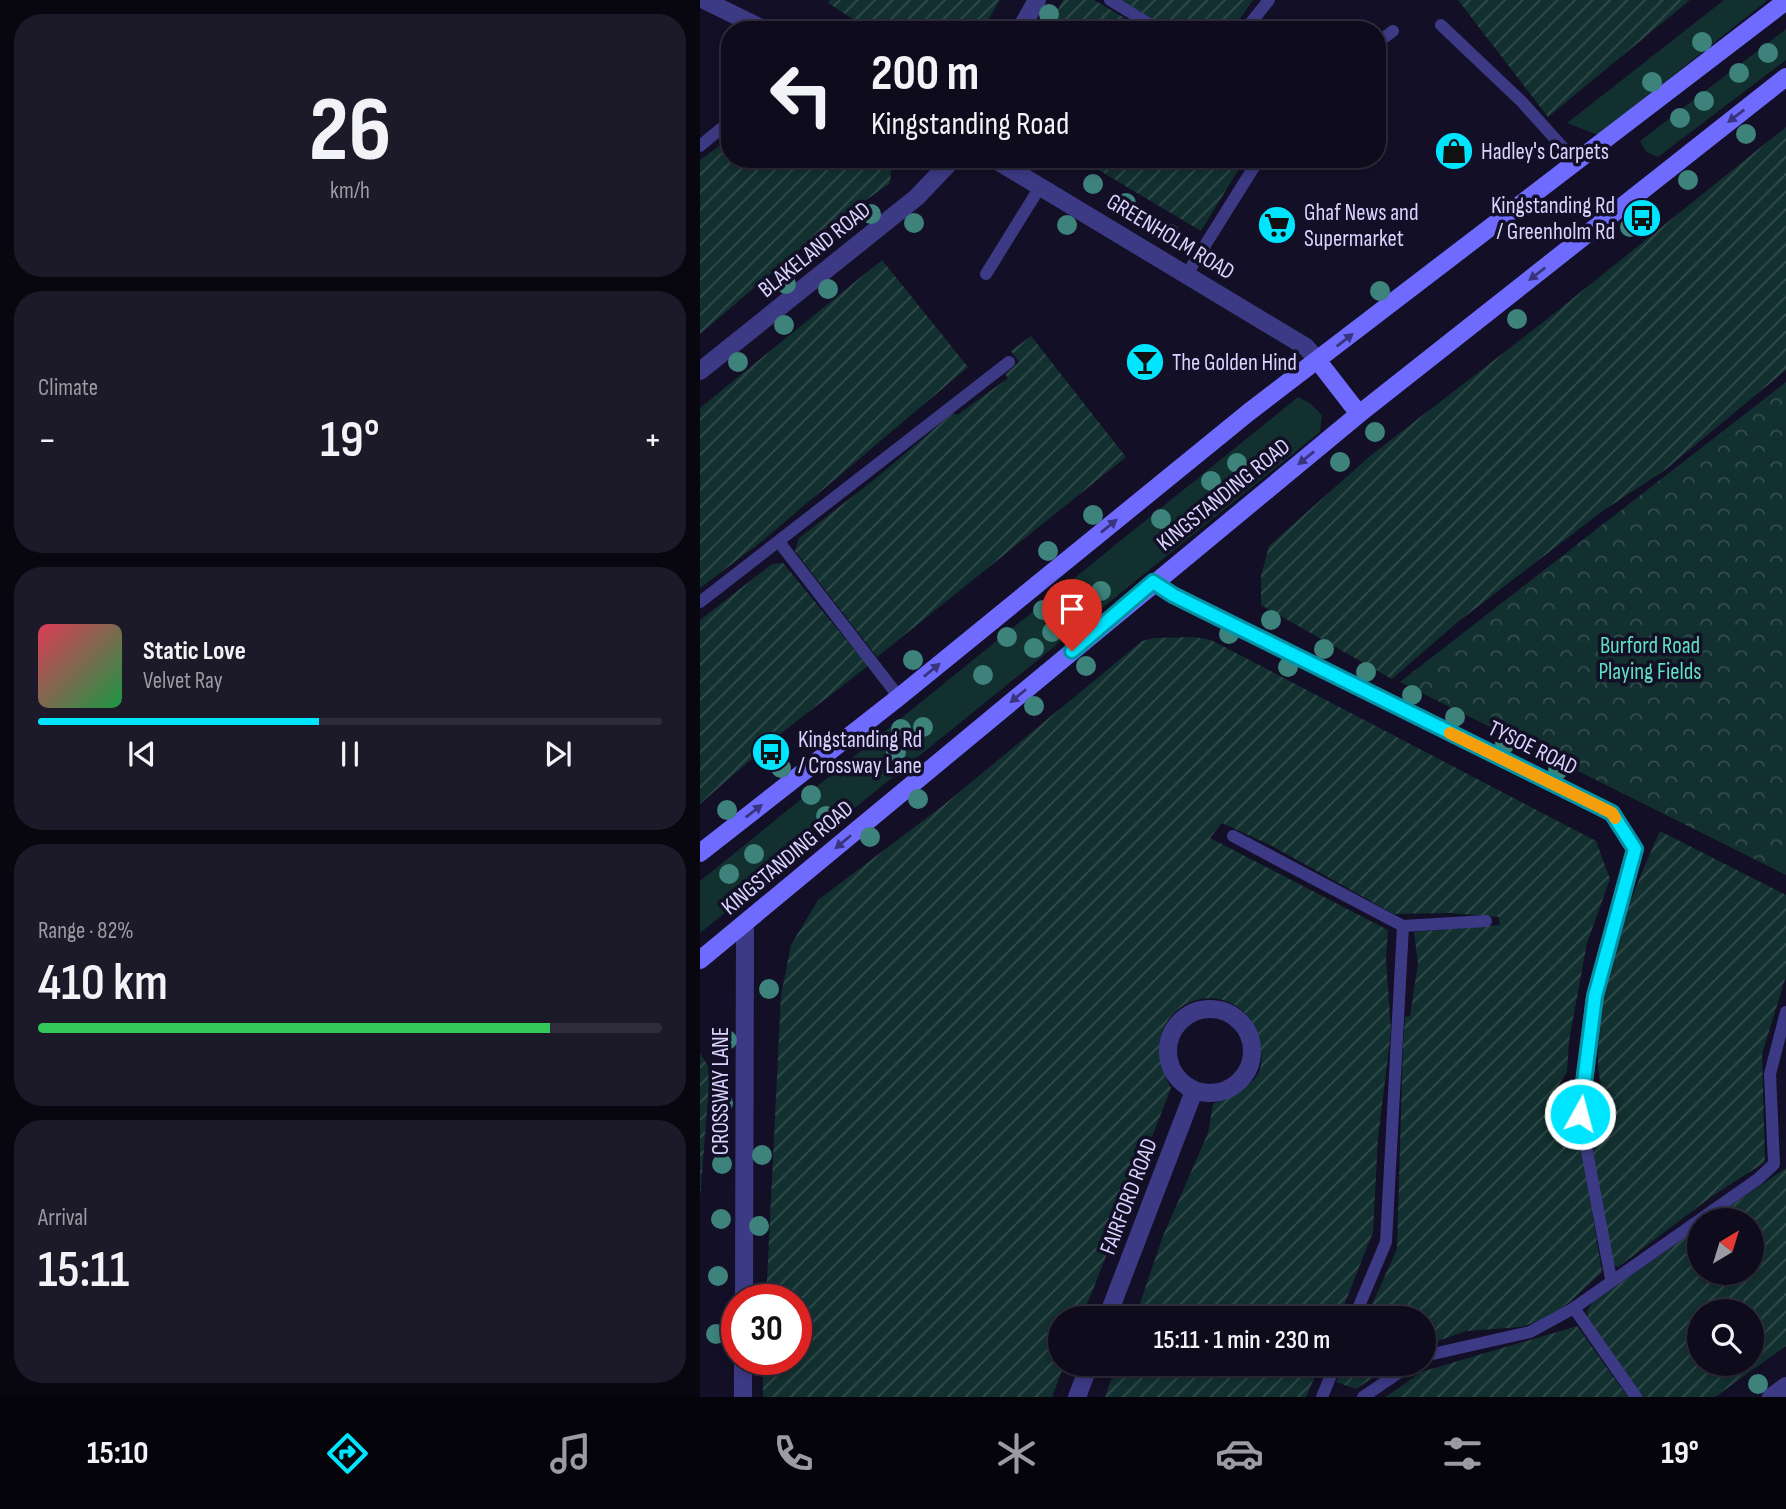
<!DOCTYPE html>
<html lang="en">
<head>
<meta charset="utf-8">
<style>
  body { margin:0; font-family:"Sofia Sans Condensed",sans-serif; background:#1c1929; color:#f1f3f6; height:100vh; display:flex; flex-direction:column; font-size:26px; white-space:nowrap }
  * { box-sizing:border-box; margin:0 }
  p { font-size:23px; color:#9b9ba3 }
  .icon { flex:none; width:38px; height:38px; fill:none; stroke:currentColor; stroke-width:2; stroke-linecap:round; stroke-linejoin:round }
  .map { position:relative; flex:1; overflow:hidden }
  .drawer { display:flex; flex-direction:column; gap:14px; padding:14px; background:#08060f; width:700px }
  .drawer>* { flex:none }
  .hud { position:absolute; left:21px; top:21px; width:665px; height:147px; border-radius:28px; box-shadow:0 4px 10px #0003,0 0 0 2px #2e2b3b; background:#0e0b1c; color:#f1f3f6; overflow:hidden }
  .needle { width:46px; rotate:38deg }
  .buttons { position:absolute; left:987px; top:1208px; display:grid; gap:14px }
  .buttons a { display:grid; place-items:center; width:77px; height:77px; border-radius:50%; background:#0e0b1c; box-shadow:0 4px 10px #0003,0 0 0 2px #2e2b3b; font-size:35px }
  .speed { position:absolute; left:21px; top:1284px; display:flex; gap:14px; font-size:35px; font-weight:700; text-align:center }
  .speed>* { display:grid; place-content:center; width:91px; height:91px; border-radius:50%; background:#0e0b1c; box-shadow:0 4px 10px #0003,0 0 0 2px #2e2b3b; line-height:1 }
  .speed .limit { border:10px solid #d22; background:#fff; color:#111 }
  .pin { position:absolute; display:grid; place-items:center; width:60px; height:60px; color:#fff; margin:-72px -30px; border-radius:50% 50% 50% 0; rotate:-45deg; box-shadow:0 0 7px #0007 }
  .pin .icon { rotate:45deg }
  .me { position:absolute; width:77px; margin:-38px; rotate:7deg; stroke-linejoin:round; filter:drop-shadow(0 0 5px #0008) }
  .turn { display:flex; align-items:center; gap:24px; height:147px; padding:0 35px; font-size:32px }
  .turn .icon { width:91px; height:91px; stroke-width:2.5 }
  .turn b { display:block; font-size:49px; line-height:60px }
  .big { font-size:52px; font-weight:600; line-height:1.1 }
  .drawer .widget { flex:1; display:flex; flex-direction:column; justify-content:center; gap:10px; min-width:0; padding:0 24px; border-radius:28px; background:#1c1929 }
  .drawer .dial { align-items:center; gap:0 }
  .dial b { font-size:91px; line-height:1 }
  .song { display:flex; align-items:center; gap:21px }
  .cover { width:84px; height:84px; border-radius:10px; background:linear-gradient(135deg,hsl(350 70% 55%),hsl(140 70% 35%)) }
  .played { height:7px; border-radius:4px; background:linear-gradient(90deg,#00e5ff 45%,#2e2b3b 45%) }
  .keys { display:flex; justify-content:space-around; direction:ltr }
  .heat { display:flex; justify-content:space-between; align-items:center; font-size:38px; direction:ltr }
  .charge { height:10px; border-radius:5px; background:linear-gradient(90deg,#34c759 82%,#2e2b3b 0) }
  .trip { position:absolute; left:348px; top:1306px; width:388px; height:70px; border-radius:35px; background:#0e0b1c; box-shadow:0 4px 10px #0003,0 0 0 2px #2e2b3b; font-weight:600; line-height:70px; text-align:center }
  .menu { display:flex; height:112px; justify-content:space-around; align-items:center; background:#06040b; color:#9b9ba3 }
  .menu .icon { width:49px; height:49px }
  .menu .current { color:#00e5ff }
  .menu b { font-size:32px; color:#f1f3f6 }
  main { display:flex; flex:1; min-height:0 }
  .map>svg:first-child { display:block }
  .grass { fill:#12302f }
  .park { fill:url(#park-crowns) }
  .garden { fill:url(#garden-furrows); fill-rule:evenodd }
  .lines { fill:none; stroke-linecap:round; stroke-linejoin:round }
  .lane { stroke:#3d3a85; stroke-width:12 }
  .street { stroke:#3d3a85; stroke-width:18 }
  .secondary { stroke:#6f6bff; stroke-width:18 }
  .tree { fill:#3d827b }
  .oneway { fill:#38347d }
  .route-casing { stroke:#0095a6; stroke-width:18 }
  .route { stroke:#00e5ff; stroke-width:12 }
  .slow { stroke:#f59e0b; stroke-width:12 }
  .labels { text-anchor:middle; stroke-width:7; stroke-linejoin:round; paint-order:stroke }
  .poi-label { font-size:23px; fill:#d9d4ff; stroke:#130f26; text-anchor:start }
  .street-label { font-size:23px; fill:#d9d4ff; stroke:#130f26 }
  .park-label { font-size:23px; fill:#5fe0c0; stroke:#130f26 }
</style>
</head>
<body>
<main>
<section class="drawer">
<div class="widget dial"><b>26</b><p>km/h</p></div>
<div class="widget"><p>Climate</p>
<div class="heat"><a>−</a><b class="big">19°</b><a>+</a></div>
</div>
<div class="widget">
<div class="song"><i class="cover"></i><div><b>Static Love</b><p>Velvet Ray</p></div></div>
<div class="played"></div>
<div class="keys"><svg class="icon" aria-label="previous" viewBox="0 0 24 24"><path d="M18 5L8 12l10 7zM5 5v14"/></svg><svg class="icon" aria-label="pause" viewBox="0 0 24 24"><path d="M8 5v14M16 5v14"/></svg><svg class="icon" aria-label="next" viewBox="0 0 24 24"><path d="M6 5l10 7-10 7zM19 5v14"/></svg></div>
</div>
<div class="widget"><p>Range · 82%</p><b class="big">410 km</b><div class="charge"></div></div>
<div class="widget"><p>Arrival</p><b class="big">15:11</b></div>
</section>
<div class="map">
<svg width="1086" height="1397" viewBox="0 0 1086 1397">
  <defs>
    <pattern id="park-crowns" width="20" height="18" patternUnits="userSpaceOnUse" patternTransform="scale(1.75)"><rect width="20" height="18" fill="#12302f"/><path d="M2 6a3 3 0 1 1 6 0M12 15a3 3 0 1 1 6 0" fill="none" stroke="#344d4e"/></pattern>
    <pattern id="garden-furrows" width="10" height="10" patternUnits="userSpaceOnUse" patternTransform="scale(1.75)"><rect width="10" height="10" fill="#12302f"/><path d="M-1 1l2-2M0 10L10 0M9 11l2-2" fill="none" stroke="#344d4e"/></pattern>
  </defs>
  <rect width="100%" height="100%" fill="#130f26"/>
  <path class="grass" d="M1024,0h44l-170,135 -31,-12z
    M1086,29v31l-128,97 -12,-5 -6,-11z
    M598,397l12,6 12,12 -2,17 -620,501v-52z"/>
  <path class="park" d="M1086,382v493l-386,-193z"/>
  <path class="garden" d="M130,0h170l-18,30h-112l-42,-27z
    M363,0h31l51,30h-98z
    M421,0h132l-21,30h-62z
    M758,0h232l-142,117z
    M1086,127v243l-121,100 -61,40 -145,111 -67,58 -131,-74v-29l8,-30 101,-90 176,-136z
    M30,138v21h162l-2,24 -76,54 -114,97v-174z
    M380,159h165l-44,72z
    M182,260l86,107 -207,175 -61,46v-180z
    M331,336l95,121 -249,200 -82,-106 4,-13 76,-59 78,-66 4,2 51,-37 -3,-4 14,-12 -8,-11z
    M83,563l85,103 -84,65 -84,73v-184l72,-56z
    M494,637l17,3 385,201 14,38 -23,64 -18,98 -2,31 -18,28 -2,13 6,23 15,10 13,-1 21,127 -31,29 -26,18 -24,8 -54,4 -42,14 -1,-27h-58l31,-69 6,-205 2,-27 5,-1 8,-52 -4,-32 86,-7 -1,-8 -49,-4 -56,1 -122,-68 -50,-23 -12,15 178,92 -2,29 5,73 -13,106 -5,94 -34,86h-204l28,-82 45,-103 5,-29c32,-17 57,-22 46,-64 -20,-77 -135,-40 -88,48l-77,199 -13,31h-21v45h5l-13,34h-289v-37h33v-60h-30l15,-305 10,-50 27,-45 127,-96 197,-163 12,-3z
    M960,831l126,64v81l-24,78 3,108 -54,35 -93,70 -7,-4 -20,-118c30,-19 14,-39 9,-65 -3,-14 -2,-30 -1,-43 3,-72 32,-141 61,-206z
    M0,1053l8,13 1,19 -9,114z
    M1086,1168v178l-71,51h-73l-53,-75 -2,-11 5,-8 107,-75v44h53v-52h-42zM999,1311h53v52h-53z
    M877,1326l51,71h-242l35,-25z
    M417,1363h204l-15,34h-201z
    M645,1363h50l-39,26 -20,-7z"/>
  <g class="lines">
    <path class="lane" d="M410,0l49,30
      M741,25l81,77 54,60
      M545,30l24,-30
      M677,43l16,-12
      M0,146l30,-25
      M286,274l54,-87
      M487,274l72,-115
      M79,542l120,155
      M0,602l309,-240
      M533,836l170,90 83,-5
      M880,1114l31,165
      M874,1308l62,89
      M654,1318l32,-76 17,-316
      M724,1356l106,-24 44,-24 184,-129 16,-15 -4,-90 16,-62
      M622,1397l14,-34
      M663,1397l50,-34"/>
    <path class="street" d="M4,0l61,30
      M320,30l17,-30
      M294,159l312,188 12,14
      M0,371l217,-174 36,-38
      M453,582l20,13 439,218 23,36 -40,147 -15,118
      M468 1051a42 42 0 1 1 84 0a42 42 0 1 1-84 0Z
      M44,1300l1,-375
      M407,1318l87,-227
      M43,1397v-37
      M377,1397l13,-34
      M1071,1397l15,-11"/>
    <path class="secondary" d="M618,361l41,53
      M0,853l199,-156 350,-285 537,-411
      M0,960l659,-546 427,-337"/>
  </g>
  <g class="tree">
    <circle cx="349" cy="14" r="10"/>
    <circle cx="1002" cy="42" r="10"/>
    <circle cx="1068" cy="53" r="10"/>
    <circle cx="1039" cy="73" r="10"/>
    <circle cx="952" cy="82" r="10"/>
    <circle cx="1004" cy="101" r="10"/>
    <circle cx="980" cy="118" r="10"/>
    <circle cx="1046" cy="134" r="10"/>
    <circle cx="988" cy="180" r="10"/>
    <circle cx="393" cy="184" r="10"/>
    <circle cx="426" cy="203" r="10"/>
    <circle cx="171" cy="214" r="10"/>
    <circle cx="214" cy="223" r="10"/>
    <circle cx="367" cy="225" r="10"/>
    <circle cx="930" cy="227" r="10"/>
    <circle cx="470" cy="234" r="10"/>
    <circle cx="86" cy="284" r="10"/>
    <circle cx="128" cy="289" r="10"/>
    <circle cx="680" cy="291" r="10"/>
    <circle cx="817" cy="319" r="10"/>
    <circle cx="84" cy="325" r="10"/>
    <circle cx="38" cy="362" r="10"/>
    <circle cx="675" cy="432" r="10"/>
    <circle cx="640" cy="462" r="10"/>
    <circle cx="537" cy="463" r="10"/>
    <circle cx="511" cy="481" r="10"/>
    <circle cx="393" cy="515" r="10"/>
    <circle cx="493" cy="518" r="10"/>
    <circle cx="461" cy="519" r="10"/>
    <circle cx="348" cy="551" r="10"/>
    <circle cx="401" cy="591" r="10"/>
    <circle cx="365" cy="601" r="10"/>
    <circle cx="343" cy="610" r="10"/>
    <circle cx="571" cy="620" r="10"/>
    <circle cx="352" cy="632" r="10"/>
    <circle cx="529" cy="634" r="10"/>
    <circle cx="307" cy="637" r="10"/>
    <circle cx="334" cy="648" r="10"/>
    <circle cx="624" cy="649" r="10"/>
    <circle cx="213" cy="660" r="10"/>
    <circle cx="386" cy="666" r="10"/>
    <circle cx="588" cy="667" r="10"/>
    <circle cx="666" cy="672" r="10"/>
    <circle cx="283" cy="675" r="10"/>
    <circle cx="712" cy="695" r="10"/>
    <circle cx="334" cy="706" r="10"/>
    <circle cx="755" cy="717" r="10"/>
    <circle cx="223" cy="727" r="10"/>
    <circle cx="201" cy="729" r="10"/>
    <circle cx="805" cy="744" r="10"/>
    <circle cx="196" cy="752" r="10"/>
    <circle cx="81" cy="768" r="10"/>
    <circle cx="858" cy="770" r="10"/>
    <circle cx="111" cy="795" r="10"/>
    <circle cx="218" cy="799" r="10"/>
    <circle cx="27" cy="810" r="10"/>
    <circle cx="126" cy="816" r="10"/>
    <circle cx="170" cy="837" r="10"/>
    <circle cx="54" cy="854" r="10"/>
    <circle cx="29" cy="874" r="10"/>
    <circle cx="69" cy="989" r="10"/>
    <circle cx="27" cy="1040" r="10"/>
    <circle cx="23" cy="1103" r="10"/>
    <circle cx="62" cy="1155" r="10"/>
    <circle cx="22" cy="1164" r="10"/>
    <circle cx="21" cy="1219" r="10"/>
    <circle cx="59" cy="1226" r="10"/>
    <circle cx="18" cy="1276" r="10"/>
    <circle cx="16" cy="1334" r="10"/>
    <circle cx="1058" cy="1384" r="10"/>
  </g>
  <defs><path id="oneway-solid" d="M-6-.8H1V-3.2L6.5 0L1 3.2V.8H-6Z" transform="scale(1.75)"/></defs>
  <g class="oneway">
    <use href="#oneway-solid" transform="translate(1036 116) rotate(142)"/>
    <use href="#oneway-solid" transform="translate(837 274) rotate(142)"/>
    <use href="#oneway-solid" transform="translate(645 340) rotate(-38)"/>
    <use href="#oneway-solid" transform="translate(606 458) rotate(141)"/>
    <use href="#oneway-solid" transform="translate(409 526) rotate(-39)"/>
    <use href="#oneway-solid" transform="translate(232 670) rotate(-39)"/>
    <use href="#oneway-solid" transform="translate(318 696) rotate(140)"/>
    <use href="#oneway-solid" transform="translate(54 811) rotate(-38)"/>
    <use href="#oneway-solid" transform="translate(143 842) rotate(140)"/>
  </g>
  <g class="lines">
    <g class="route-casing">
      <path id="route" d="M372,651l81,-69 20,13 439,218 23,36 -40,147 -15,118"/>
    </g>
    <use href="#route" class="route"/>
    <path class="slow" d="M750,733l162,80 3,5"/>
  </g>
  <defs>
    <g id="shop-disc" transform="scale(2.0125)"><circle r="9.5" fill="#00e5ff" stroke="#130f26"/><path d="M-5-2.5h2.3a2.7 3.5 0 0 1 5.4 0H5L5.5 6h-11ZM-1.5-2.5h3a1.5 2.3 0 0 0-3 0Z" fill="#111"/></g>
    <g id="bus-disc" transform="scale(2.0125)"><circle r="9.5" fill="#00e5ff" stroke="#130f26"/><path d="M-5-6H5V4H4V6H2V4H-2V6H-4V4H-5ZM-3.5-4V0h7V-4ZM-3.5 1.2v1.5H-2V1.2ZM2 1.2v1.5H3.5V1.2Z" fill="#111"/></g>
    <g id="supermarket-disc" transform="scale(2.0125)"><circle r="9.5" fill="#00e5ff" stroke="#130f26"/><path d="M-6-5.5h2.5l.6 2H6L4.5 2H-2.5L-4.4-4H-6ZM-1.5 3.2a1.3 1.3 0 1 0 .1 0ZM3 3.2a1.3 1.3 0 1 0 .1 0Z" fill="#111"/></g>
    <g id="bar-disc" transform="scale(2.0125)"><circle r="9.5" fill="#00e5ff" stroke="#130f26"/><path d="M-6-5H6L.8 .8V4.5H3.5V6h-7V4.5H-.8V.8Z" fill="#111"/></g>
  </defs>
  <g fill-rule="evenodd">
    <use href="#shop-disc" x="754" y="151"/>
    <use href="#bus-disc" x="942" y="218"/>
    <use href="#supermarket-disc" x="577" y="225"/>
    <use href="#bar-disc" x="445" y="362"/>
    <use href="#bus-disc" x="71" y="752"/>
  </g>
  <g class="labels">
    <g class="poi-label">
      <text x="781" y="159">Hadley's Carpets</text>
      <text x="915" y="213" text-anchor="end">Kingstanding Rd<tspan x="915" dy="26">/ Greenholm Rd</tspan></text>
      <text x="604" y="220">Ghaf News and<tspan x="604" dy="26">Supermarket</tspan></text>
      <text x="472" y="370">The Golden Hind</text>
      <text x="98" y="747">Kingstanding Rd<tspan x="98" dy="26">/ Crossway Lane</tspan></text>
    </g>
    <g class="street-label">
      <text transform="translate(471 236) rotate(31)" y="8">GREENHOLM ROAD</text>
      <text transform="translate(114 249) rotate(-39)" y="8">BLAKELAND ROAD</text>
      <text transform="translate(523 494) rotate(-39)" y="8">KINGSTANDING ROAD</text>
      <text transform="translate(833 747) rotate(26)" y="8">TYSOE ROAD</text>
      <text transform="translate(87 857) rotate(-40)" y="8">KINGSTANDING ROAD</text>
      <text transform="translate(20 1091) rotate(-90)" y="8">CROSSWAY LANE</text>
      <text transform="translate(428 1196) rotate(-69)" y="8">FAIRFORD ROAD</text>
    </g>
    <g class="park-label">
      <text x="950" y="653">Burford Road<tspan x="950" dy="26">Playing Fields</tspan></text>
    </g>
  </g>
</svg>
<div class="buttons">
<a><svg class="needle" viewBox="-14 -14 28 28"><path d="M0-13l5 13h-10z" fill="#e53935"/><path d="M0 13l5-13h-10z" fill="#9b9ba3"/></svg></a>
<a><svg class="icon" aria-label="search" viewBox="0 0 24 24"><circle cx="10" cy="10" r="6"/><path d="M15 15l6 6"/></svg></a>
</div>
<div class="speed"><div class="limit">30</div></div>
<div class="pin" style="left:372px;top:651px;background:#d93025"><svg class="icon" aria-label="arrive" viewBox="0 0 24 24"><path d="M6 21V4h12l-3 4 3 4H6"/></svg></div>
<svg class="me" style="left:880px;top:1114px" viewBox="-20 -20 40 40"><circle r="17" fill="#00e5ff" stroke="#fff" stroke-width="3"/><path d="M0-11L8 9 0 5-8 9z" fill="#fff"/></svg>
<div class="trip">15:11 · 1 min · 230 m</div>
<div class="hud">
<div class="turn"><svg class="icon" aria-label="left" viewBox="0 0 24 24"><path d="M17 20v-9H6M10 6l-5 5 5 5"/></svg><div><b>200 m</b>Kingstanding Road</div></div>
</div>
</div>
</main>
<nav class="menu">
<b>15:10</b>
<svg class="icon current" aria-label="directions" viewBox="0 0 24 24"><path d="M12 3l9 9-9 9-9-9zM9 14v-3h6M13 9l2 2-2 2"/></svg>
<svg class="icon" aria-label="music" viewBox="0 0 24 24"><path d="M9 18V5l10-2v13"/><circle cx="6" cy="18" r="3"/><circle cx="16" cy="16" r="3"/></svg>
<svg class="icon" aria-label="phone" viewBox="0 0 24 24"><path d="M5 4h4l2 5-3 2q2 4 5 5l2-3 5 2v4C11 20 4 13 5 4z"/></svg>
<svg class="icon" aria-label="climate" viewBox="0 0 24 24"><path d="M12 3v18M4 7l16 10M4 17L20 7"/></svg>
<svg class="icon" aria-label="car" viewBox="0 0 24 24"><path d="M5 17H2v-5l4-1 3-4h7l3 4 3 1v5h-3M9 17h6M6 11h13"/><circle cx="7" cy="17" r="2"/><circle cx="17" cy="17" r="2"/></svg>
<svg class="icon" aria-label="filters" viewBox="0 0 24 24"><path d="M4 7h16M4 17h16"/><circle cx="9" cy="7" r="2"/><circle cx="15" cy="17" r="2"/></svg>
<b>19°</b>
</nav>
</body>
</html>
